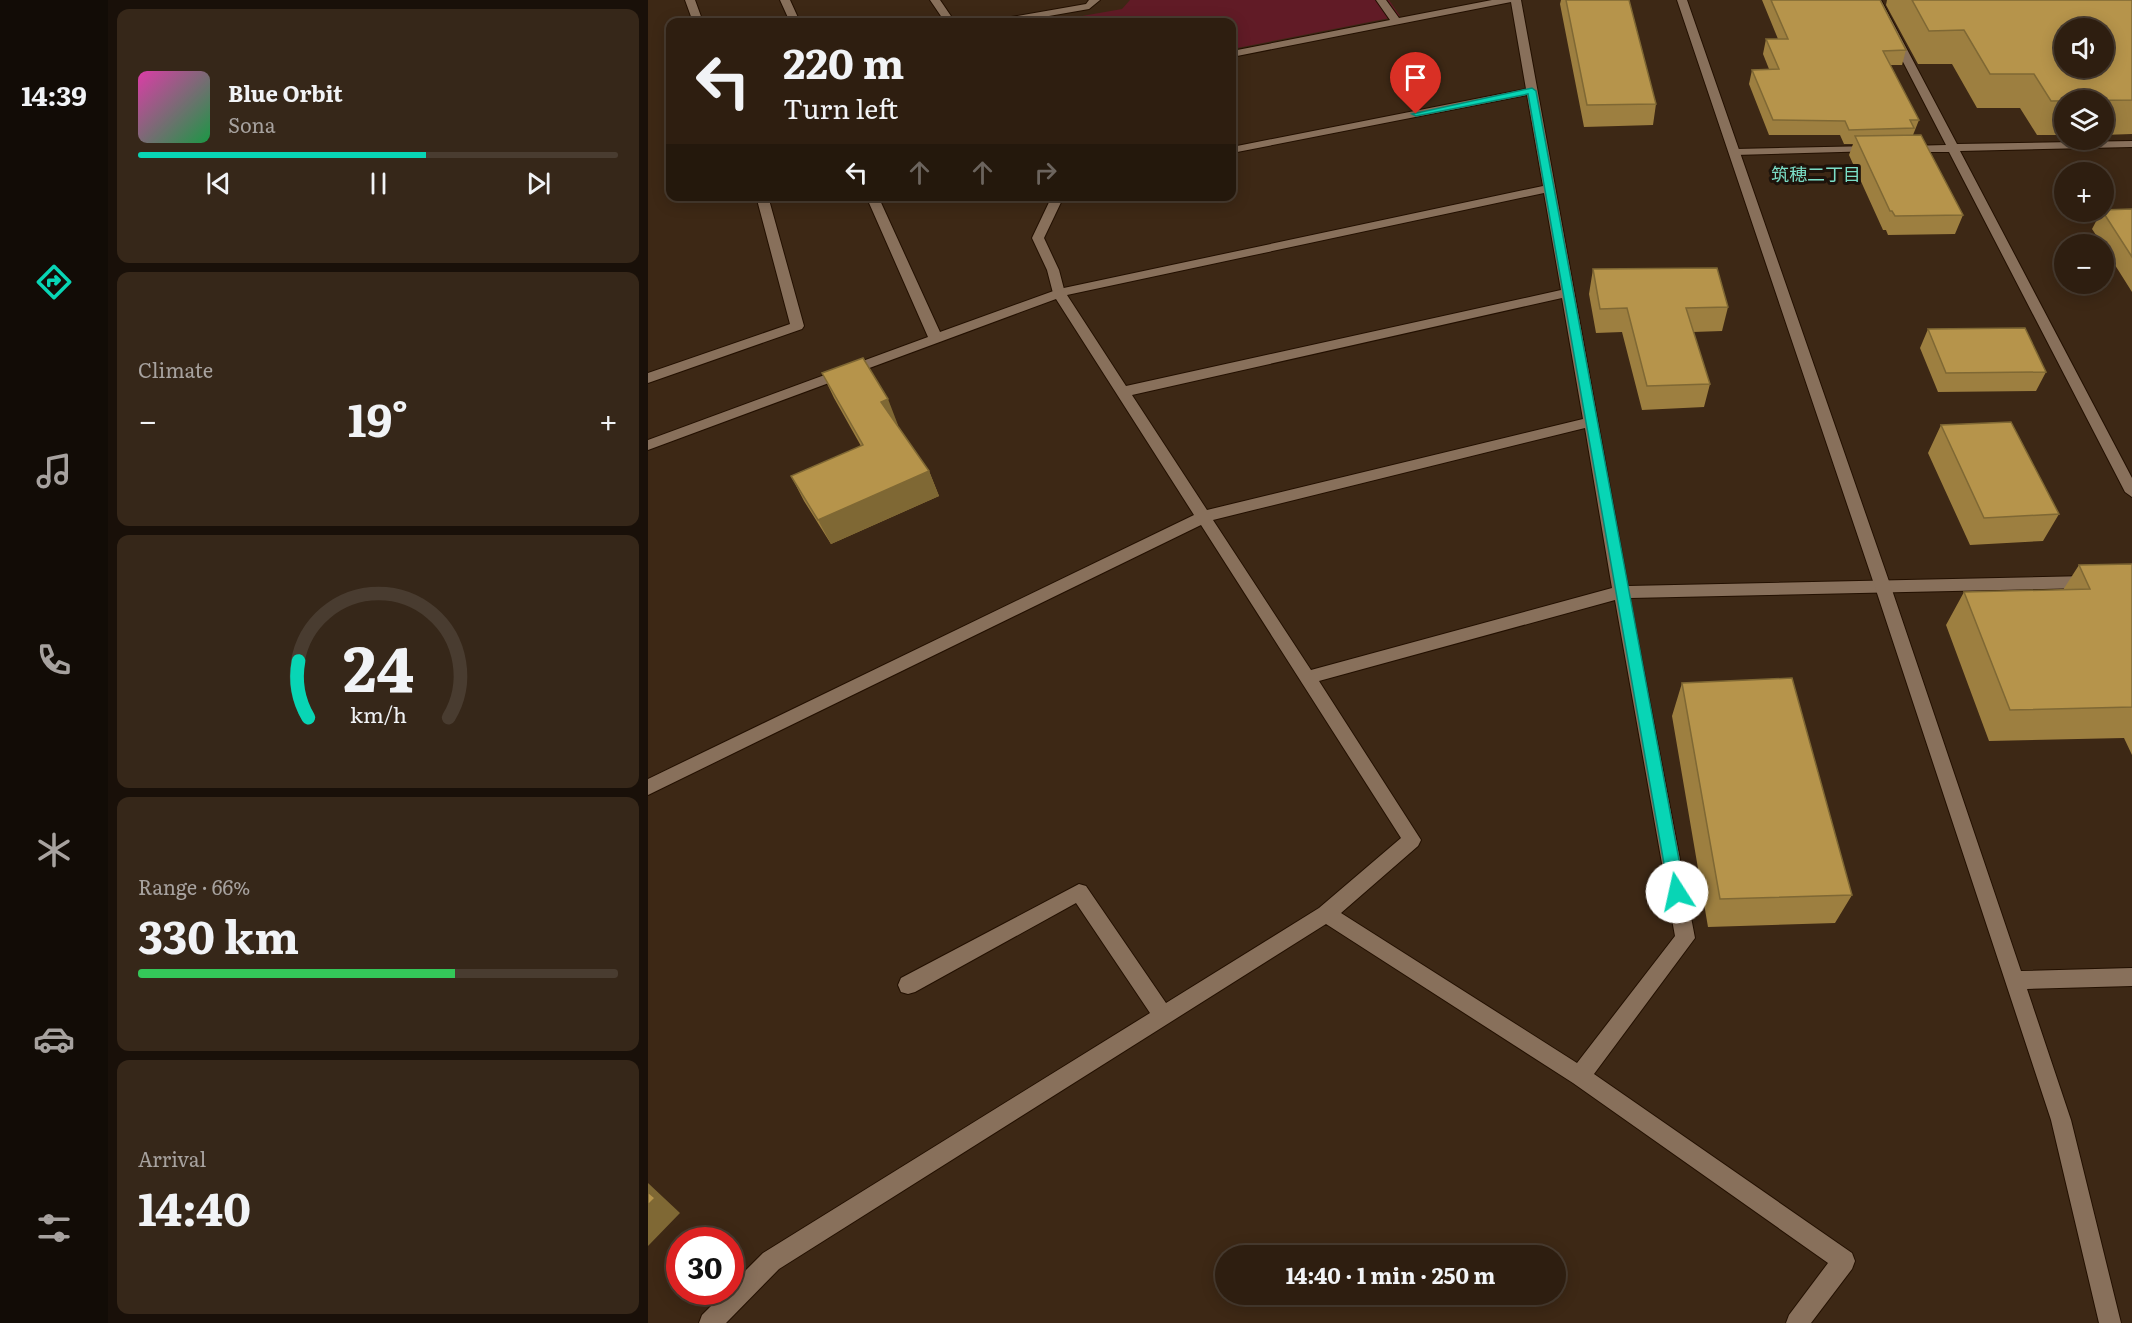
<!DOCTYPE html>
<html lang="en">
<head>
<meta charset="utf-8">
<style>
  body { margin:0; font-family:Literata,"Noto Sans JP",serif; background:#362719; color:#f1f3f6; height:100vh; display:flex; flex-direction:column; font-size:22px; white-space:nowrap }
  * { box-sizing:border-box; margin:0 }
  p { font-size:20px; color:#a7a29f }
  .icon { flex:none; width:33px; height:33px; fill:none; stroke:currentColor; stroke-width:2; stroke-linecap:round; stroke-linejoin:round }
  .map { position:relative; flex:1; overflow:hidden }
  .sheet { display:flex; flex-direction:column; gap:9px; padding:9px; background:#191009; width:540px }
  .sheet>* { flex:none }
  .guide { position:absolute; left:18px; top:18px; width:570px; height:183px; border-radius:12px; box-shadow:0 3px 15px #0003,0 0 0 2px #493c30; background:#2e1e10; color:#f1f3f6; overflow:hidden }
  .fabs { position:absolute; left:1406px; top:18px; display:grid; gap:12px }
  .fabs a { display:grid; place-items:center; width:60px; height:60px; border-radius:50%; background:#2e1e10; box-shadow:0 3px 15px #0003,0 0 0 2px #493c30; font-size:30px }
  .speed { position:absolute; left:18px; top:1227px; display:flex; gap:12px; font-size:30px; font-weight:700; text-align:center }
  .speed>* { display:grid; place-content:center; width:78px; height:78px; border-radius:50%; background:#2e1e10; box-shadow:0 3px 15px #0003,0 0 0 2px #493c30; line-height:1 }
  .speed .limit { border:9px solid #d22; background:#fff; color:#111 }
  .pin { position:absolute; display:grid; place-items:center; width:51px; height:51px; color:#fff; margin:-62px -26px; border-radius:50% 50% 50% 0; rotate:-45deg; box-shadow:0 0 6px #0007 }
  .pin .icon { rotate:45deg }
  .me { position:absolute; width:66px; margin:-33px; rotate:350deg; stroke-linejoin:round; filter:drop-shadow(0 0 4px #0008) }
  .turn { display:flex; align-items:center; gap:21px; height:126px; padding:0 18px; font-size:27px }
  .turn .icon { width:78px; height:78px; stroke-width:2.5 }
  .turn b { display:block; font-size:42px; line-height:51px }
  .lanes { display:flex; align-items:center; height:57px; padding:0 18px; background:#0003; justify-content:center; gap:30px; direction:ltr }
  .lanes .off { opacity:.35 }
  .big { font-size:45px; font-weight:700; line-height:1.1 }
  .sheet .card { flex:1; display:flex; flex-direction:column; justify-content:center; gap:9px; min-width:0; padding:0 21px; border-radius:12px; background:#362719 }
  .sheet .dial { align-items:center; gap:0 }
  .dial svg { height:156px; overflow:visible; fill:none; stroke:#493c30; stroke-width:7; stroke-linecap:round; text-anchor:middle }
  .dial text { fill:#f1f3f6; stroke:none }
  .song { display:flex; align-items:center; gap:18px }
  .cover { width:72px; height:72px; border-radius:9px; background:linear-gradient(135deg,hsl(320 70% 55%),hsl(140 70% 35%)) }
  .played { height:6px; border-radius:3px; background:linear-gradient(90deg,#08d5b5 60%,#493c30 60%) }
  .keys { display:flex; justify-content:space-around; direction:ltr }
  .heat { display:flex; justify-content:space-between; align-items:center; font-size:33px; direction:ltr }
  .charge { height:9px; border-radius:4px; background:linear-gradient(90deg,#34c759 66%,#493c30 0) }
  .trip { position:absolute; left:567px; top:1245px; width:351px; height:60px; border-radius:30px; background:#2e1e10; box-shadow:0 3px 15px #0003,0 0 0 2px #493c30; font-weight:700; line-height:60px; text-align:center }
  main { display:flex; flex:1; min-height:0 }
  .menu { display:flex; flex-direction:column; width:108px; justify-content:space-around; align-items:center; background:#120c06; color:#a7a29f }
  .menu .icon { width:42px; height:42px }
  .menu .selected { color:#08d5b5 }
  .menu b { font-size:27px; color:#f1f3f6 }
  .map>svg:first-child { display:block }
  .green { fill:#611b26 }
  .lines { fill:none; stroke-linecap:round; stroke-linejoin:round }
  .service-casing { stroke:#231001; stroke-width:2 }
  .pedestrian-casing { stroke:#231001; stroke-width:2 }
  .minor-casing { stroke:#231001; stroke-width:2 }
  .tertiary-casing { stroke:#231001; stroke-width:2 }
  .service { fill:#88705b; fill-rule:evenodd }
  .pedestrian { fill:#88705b; fill-rule:evenodd }
  .minor { fill:#88705b; fill-rule:evenodd }
  .tertiary { fill:#88705b; fill-rule:evenodd }
  .wall { fill:#9d7f40 }
  .shaded-wall { fill:#7f6834 }
  .building { fill:#b6944b; stroke:#7f6834; stroke-width:1.5; fill-rule:evenodd }
  .route { fill:#08d5b5; stroke:#058a76; stroke-width:1.5 }
  .labels { text-anchor:middle; stroke-width:6; stroke-linejoin:round; paint-order:stroke }
  .far-neighbourhood-label { font-size:18px; fill:#7bdec7; stroke:#1d130b }
</style>
</head>
<body>
<main>
<nav class="menu">
<b>14:39</b>
<svg class="icon selected" aria-label="directions" viewBox="0 0 24 24"><path d="M12 3l9 9-9 9-9-9zM9 14v-3h6M13 9l2 2-2 2"/></svg>
<svg class="icon" aria-label="music" viewBox="0 0 24 24"><path d="M9 18V5l10-2v13"/><circle cx="6" cy="18" r="3"/><circle cx="16" cy="16" r="3"/></svg>
<svg class="icon" aria-label="phone" viewBox="0 0 24 24"><path d="M5 4h4l2 5-3 2q2 4 5 5l2-3 5 2v4C11 20 4 13 5 4z"/></svg>
<svg class="icon" aria-label="climate" viewBox="0 0 24 24"><path d="M12 3v18M4 7l16 10M4 17L20 7"/></svg>
<svg class="icon" aria-label="car" viewBox="0 0 24 24"><path d="M5 17H2v-5l4-1 3-4h7l3 4 3 1v5h-3M9 17h6M6 11h13"/><circle cx="7" cy="17" r="2"/><circle cx="17" cy="17" r="2"/></svg>
<svg class="icon" aria-label="filters" viewBox="0 0 24 24"><path d="M4 7h16M4 17h16"/><circle cx="9" cy="7" r="2"/><circle cx="15" cy="17" r="2"/></svg>
</nav>
<section class="sheet">
<div class="card">
<div class="song"><i class="cover"></i><div><b>Blue Orbit</b><p>Sona</p></div></div>
<div class="played"></div>
<div class="keys"><svg class="icon" aria-label="previous" viewBox="0 0 24 24"><path d="M18 5L8 12l10 7zM5 5v14"/></svg><svg class="icon" aria-label="pause" viewBox="0 0 24 24"><path d="M8 5v14M16 5v14"/></svg><svg class="icon" aria-label="next" viewBox="0 0 24 24"><path d="M6 5l10 7-10 7zM19 5v14"/></svg></div>
</div>
<div class="card"><p>Climate</p>
<div class="heat"><a>−</a><b class="big">19°</b><a>+</a></div>
</div>
<div class="card dial"><svg viewBox="0 0 100 80">
<path d="M14 69A42 42 0 1 1 86 69"/>
<path d="M14 69A42 42 0 0 1 9 40" stroke="#08d5b5"/>
<text x="50" y="56" font-size="32" font-weight="700">24</text>
<text x="50" y="72" font-size="11">km/h</text>
</svg></div>
<div class="card"><p>Range · 66%</p><b class="big">330 km</b><div class="charge"></div></div>
<div class="card"><p>Arrival</p><b class="big">14:40</b></div>
</section>
<div class="map">
<svg width="1484" height="1323" viewBox="0 0 1484 1323">
  <rect width="100%" height="100%" fill="#3d2815"/>
  <path class="green" d="M482,0h259l11,16 -168,33v-27h-184l74,-13z"/>
  <g class="lines">
    <g class="service-casing">
      <path id="service" d="M37,0h10l8,22h-10z
        M108,196h12l36,130 -2,3 -154,54v-10l142,-49z"/>
    </g>
    <g class="pedestrian-casing">
      <path id="pedestrian" d="M404,196h12l-20,42 15,32 6,23 -6,4 -6,-4 -6,-23 -15,-32z"/>
    </g>
    <g class="minor-casing">
      <path id="minor" d="M132,0h10l10,22h-10z
        M282,0h10l15,22h-10z
        M441,0h11l-11,9 -75,13h-19l5,-3 86,-15z
        M728,0h10l13,18 93,-18h29l107,586 504,-11v12l-502,11 65,340 -101,136 258,179 3,8 -3,8 -41,54h-25l3,-8 39,-52 -255,-180 -247,-159 -547,345 -53,54h-27l3,-8 23,-23h5v-6l33,-33 387,-240 -74,-110 -161,89 -7,2 -7,-2 -3,-7 3,-7 178,-94 7,2 80,117 153,-95 82,-70 -200,-313 -553,270v-16l546,-264 -138,-216 -408,151v-10l280,-103 -62,-141h12l62,136 119,-43 484,-103 -16,-91 -295,58v-6l294,-58 -15,-87 -279,55v-6l158,-31zM896,193l17,97 -435,96 -59,-91zM914,298l21,121 -376,91 -75,-115zM937,428l27,160 -301,82 -98,-150zM967,600l60,336 -98,127 -236,-150 77,-67 3,-6 -102,-159z
        M1223,0h10l76,144 175,-3v6l-172,4 172,327v19l-7,-5 -176,-340h-42l-6,-3 6,-3 39,-1z
        M1224,146l4,1v4l-141,4 -6,-3 6,-3z"/>
    </g>
    <g class="tertiary-casing">
      <path id="tertiary" d="M1029,0h10l204,587 130,384 111,-3v18l-105,3 44,131 50,203h-22l-48,-203 -176,-533z"/>
    </g>
    <use href="#service" class="service"/>
    <use href="#pedestrian" class="pedestrian"/>
    <use href="#minor" class="minor"/>
    <use href="#tertiary" class="tertiary"/>
  </g>
  <path class="wall" d="M913,0h68l27,104 -3,21 -69,2 -24,-123z
    M1114,0h118l26,50 -4,15h-12l29,55 -6,15h-2l52,80 -8,19 -67,1 -2,-5h-3l-34,-75 4,-11h-9l-4,-9h-71l-20,-51 3,-14 17,-1 -6,-15 3,-15h12z
    M1239,0h245v134l-29,1v-35h-39v35h-27l-17,-27h-43l-25,-44h-34l-32,-59z
    M1484,209v83l-29,-46v-2h-1l-10,-15 9,-17z
    M945,269l135,38 -6,24 -29,1 17,52 -6,23 -62,3 -20,-78 -26,1 -7,-39z
    M1280,329l118,43 -10,19 -98,1 -18,-44z
    M174,373l76,52h-1l32,46 10,25 -108,48 -27,-43 -13,-25 70,-30 -27,-48z
    M1293,425l118,89 -16,27 -73,4 -42,-92z
    M1484,564v191l-8,-17 -135,3 -43,-116 18,-33 99,-2 16,-25z
    M1034,683l170,212 -17,28 -127,4 -36,-211z"/>
  <path class="shaded-wall" d="M247,196h28l-26,6z
    M240,399l10,26 -7,2 -10,-25z
    M281,471l10,25 -108,48 -13,-24z
    M0,1183l32,30 -32,33z"/>
  <path class="building" d="M918,0h63l27,104 -69,1z
    M1123,0h109l26,50 -23,1 36,69h-9l4,8 -65,2 -4,-9 -72,-1 -21,-50 27,-1 -13,-30h22z
    M1264,0h220v100l-81,1 -17,-27h-44l-26,-44 -35,1zM1416,28h39v40h-39z
    M282,19l2,3h-20z
    M1273,135l42,80 -68,1 -3,-5h-2l-35,-75z
    M1484,209v48l-29,-45v-2z
    M1069,268l11,39 -42,1 24,76 -63,2 -20,-78 -27,1 -7,-40z
    M1377,328l21,44 -100,1 -18,-44z
    M215,358l25,41 -7,3 48,69 -111,49 -27,-44 72,-31 -41,-72z
    M1363,422l48,92 -75,4 -43,-93z
    M1484,564v143l-122,3 -46,-118 126,-3 -11,-24z
    M1144,678l60,217 -132,4 -38,-216z
    M0,1192l7,6 -7,7z"/>
  <path class="route" d="M884,88l4,3 149,801 -3,5 -5,2 -6,-2 -2,-5 -141,-798 -112,22 -4,-2z"/>
  <g class="labels">
    <g class="far-neighbourhood-label">
      <text x="1168" y="181">筑穂二丁目</text>
    </g>
  </g>
</svg>
<div class="fabs">
<a><svg class="icon" aria-label="sound" viewBox="0 0 24 24"><path d="M4 9h4l5-4v14l-5-4H4zM17 9q2 3 0 6"/></svg></a>
<a><svg class="icon" aria-label="layers" viewBox="0 0 24 24"><path d="M12 4l9 5-9 5-9-5zM3 14l9 5 9-5"/></svg></a>
<a>+</a>
<a>−</a>
</div>
<div class="speed"><div class="limit">30</div></div>
<div class="pin" style="left:768px;top:114px;background:#d93025"><svg class="icon" aria-label="arrive" viewBox="0 0 24 24"><path d="M6 21V4h12l-3 4 3 4H6"/></svg></div>
<svg class="me" style="left:1029px;top:892px" viewBox="-20 -20 40 40"><circle r="19" fill="#fff"/><path d="M0-13L10 11 0 6-10 11z" fill="#08d5b5"/></svg>
<div class="trip">14:40 · 1 min · 250 m</div>
<div class="guide">
<div class="turn"><svg class="icon" aria-label="left" viewBox="0 0 24 24"><path d="M17 20v-9H6M10 6l-5 5 5 5"/></svg><div><b>220 m</b>Turn left</div></div>
<div class="lanes"><svg class="icon" aria-label="left" viewBox="0 0 24 24"><path d="M17 20v-9H6M10 6l-5 5 5 5"/></svg><svg class="icon off" aria-label="ahead" viewBox="0 0 24 24"><path d="M12 20V5M6 11l6-6 6 6"/></svg><svg class="icon off" aria-label="ahead" viewBox="0 0 24 24"><path d="M12 20V5M6 11l6-6 6 6"/></svg><svg class="icon off" aria-label="right" viewBox="0 0 24 24"><path d="M7 20v-9h11M14 6l5 5-5 5"/></svg></div>
</div>
</div>
</main>
</body>
</html>
